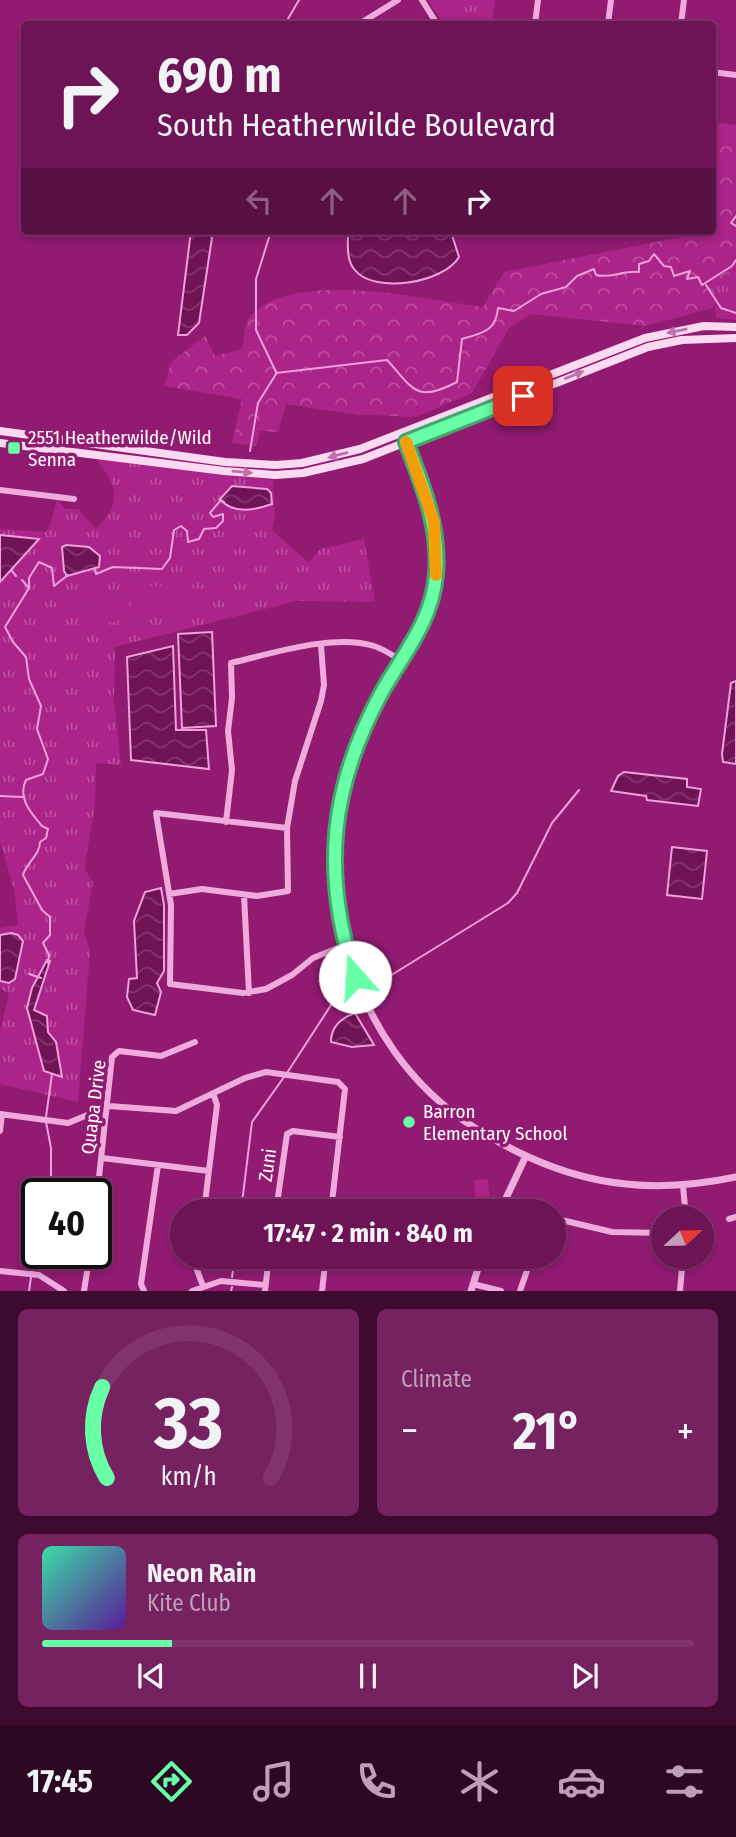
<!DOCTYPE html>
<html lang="en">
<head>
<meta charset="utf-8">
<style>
  body { margin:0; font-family:"Fira Sans Condensed",sans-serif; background:#762160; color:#f1f3f6; height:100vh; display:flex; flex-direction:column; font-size:26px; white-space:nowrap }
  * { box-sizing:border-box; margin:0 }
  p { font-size:23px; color:#bf9eb9 }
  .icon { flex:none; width:38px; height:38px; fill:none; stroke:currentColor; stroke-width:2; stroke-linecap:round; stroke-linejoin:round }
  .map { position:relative; height:1291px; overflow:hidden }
  .sheet { display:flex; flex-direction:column; gap:18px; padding:18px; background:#3c0b2f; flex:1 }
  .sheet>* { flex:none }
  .banner { position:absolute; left:21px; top:21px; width:695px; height:214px; border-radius:7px; box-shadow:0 4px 10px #0003,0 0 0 2px #80336c; background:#6e1456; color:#f1f3f6; overflow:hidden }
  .needle { width:46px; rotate:68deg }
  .controls { position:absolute; left:651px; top:1206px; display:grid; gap:14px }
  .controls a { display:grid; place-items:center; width:63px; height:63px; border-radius:50%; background:#6e1456; box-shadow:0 4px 10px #0003,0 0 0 2px #80336c; font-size:35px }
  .speed { position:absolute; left:21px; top:1178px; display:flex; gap:14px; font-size:35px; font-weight:700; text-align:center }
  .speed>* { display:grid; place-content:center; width:91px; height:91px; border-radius:50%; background:#6e1456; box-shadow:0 4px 10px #0003,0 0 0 2px #80336c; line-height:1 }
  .speed .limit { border:4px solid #111; border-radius:10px; background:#fff; color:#111 }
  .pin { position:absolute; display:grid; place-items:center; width:60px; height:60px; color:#fff; margin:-30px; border-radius:14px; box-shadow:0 4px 10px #0006 }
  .me { position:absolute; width:77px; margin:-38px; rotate:341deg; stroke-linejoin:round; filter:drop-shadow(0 0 5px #0008) }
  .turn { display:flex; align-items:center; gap:24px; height:147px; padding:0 21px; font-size:32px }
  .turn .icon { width:91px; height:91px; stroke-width:2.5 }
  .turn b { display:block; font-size:49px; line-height:60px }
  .lanes { display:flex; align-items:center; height:66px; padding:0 21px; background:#0003; justify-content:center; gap:35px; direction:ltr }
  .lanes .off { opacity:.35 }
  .big { font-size:52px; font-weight:700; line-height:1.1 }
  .sheet .card { flex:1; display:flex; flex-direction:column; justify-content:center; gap:10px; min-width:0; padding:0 24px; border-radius:10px; background:#762160 }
  .sheet .dial { align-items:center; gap:0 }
  .dial svg { height:182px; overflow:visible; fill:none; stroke:#80336c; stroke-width:7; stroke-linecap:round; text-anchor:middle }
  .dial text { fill:#f1f3f6; stroke:none }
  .song { display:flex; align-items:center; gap:21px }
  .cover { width:84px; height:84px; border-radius:10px; background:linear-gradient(135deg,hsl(160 70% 55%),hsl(270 70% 35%)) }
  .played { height:7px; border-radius:4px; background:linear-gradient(90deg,#69ffa7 20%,#80336c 20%) }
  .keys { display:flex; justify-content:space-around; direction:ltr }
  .heat { display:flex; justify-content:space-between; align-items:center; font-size:38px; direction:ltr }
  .sheet .tiles { flex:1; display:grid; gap:18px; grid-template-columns:1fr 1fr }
  .card:last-child { grid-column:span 2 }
  .trip { position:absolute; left:170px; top:1199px; width:396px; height:70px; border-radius:35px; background:#6e1456; box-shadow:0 4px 10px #0003,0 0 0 2px #80336c; font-weight:700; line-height:70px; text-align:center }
  .tab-bar { display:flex; height:112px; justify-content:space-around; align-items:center; background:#2c0822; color:#bf9eb9 }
  .tab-bar .icon { width:49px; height:49px }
  .tab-bar .active { color:#69ffa7 }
  .tab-bar b { font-size:32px; color:#f1f3f6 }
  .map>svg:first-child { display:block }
  .grass { fill:url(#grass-tufts) }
  .forest { fill:url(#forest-crowns) }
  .pitch { fill:#ab2489 }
  .water { fill:url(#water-waves); stroke:#f09fdd; stroke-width:2 }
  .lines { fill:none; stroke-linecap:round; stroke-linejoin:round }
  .stream { stroke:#f09fdd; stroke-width:2 }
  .minor { stroke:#efabde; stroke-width:6 }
  .tertiary { stroke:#efabde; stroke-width:7 }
  .secondary { stroke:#fad9f1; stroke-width:8 }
  .oneway { fill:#c170ab }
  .route-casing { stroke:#44a66d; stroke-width:18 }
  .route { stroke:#69ffa7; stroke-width:12 }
  .slow { stroke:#f59e0b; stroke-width:12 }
  .poi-dot { fill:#69ffa7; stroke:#921b72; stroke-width:2.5 }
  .labels { text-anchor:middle; stroke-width:7; stroke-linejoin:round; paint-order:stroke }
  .poi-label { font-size:19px; fill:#fff; stroke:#921b72; text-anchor:start }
  .street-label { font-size:19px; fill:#fff; stroke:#921b72 }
</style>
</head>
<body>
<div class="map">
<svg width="736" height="1291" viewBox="0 0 736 1291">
  <defs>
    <pattern id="grass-tufts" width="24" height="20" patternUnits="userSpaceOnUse" patternTransform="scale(1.75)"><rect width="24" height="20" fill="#ab2489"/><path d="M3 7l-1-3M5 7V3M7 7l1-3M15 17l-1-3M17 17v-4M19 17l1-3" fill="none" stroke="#bc50a1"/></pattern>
    <pattern id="forest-crowns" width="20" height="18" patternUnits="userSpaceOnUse" patternTransform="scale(1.75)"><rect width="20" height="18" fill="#ab2489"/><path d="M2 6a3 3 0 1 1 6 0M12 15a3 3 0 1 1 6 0" fill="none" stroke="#bc50a1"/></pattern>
    <pattern id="water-waves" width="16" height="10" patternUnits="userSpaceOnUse" patternTransform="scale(1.75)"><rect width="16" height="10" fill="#701256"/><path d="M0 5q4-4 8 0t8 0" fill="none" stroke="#85366f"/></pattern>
  </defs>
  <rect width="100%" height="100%" fill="#921b72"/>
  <path class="grass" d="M428,0h67l-3,24h-48z
    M736,269v51l-19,-2c-4,-12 1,-21 -4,-33z
    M96,459l177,21 2,34 -3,16 37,33 11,-14 44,-10 11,63 -79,-1 -181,46 -1,53 7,65 -25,-2 -1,42 -10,59v6l8,12 -9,49 6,20 -12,151 -78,-18v-54l9,-36 -9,-6v-60l18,-3 -4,-35 -14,-49v-312l45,3 5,-6 7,-26 9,9h12l18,20c27,-28 22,-42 0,-70z"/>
  <path class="forest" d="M714,122l22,3v144l-22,16 3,10 -4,13 -67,18 -115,-12 -22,14 -37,65 -56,24 -65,-3 -65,-10 -8,28 -18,-1 -4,15 -24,-3 10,-44 -78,-13 7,-24 34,-26 10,20 27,-7c2,-9 2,-23 7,-31 41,-51 176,-18 234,-11l21,-35 208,-41z"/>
  <path class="pitch" d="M450,0h7l10,17 -12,7 -12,-19z
    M132,585l79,4 -1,28 -80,-4z
    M119,591l7,28 -44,10 -7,-28z
    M488,1179l2,21 -14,2 -2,-22z"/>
  <path class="water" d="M191,231h22l-14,92 -12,12h-9z
    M348,231h99l5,4 7,22c-15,26 -86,38 -105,12 -8,-10 -6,-26 -6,-38z
    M232,486l35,3 4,4 1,11c-17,6 -39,11 -52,-5z
    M0,535l39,4 -39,43z
    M66,545l23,2 11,9 -1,11 -32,9 -3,-5 -2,-24z
    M212,632l4,94 -34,2 -4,-94z
    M173,646l3,84h30l3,39 -78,-9 -4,-103z
    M736,681v83l-13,-2 -1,-8 9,-71z
    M624,772l63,7v8l14,2 -3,17 -51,-6 -1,-4 -35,-5 7,-15z
    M672,847l35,4 -5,48 -35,-4z
    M161,888l3,17v66l-7,12 4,9 -6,23 -22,-5 -6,-13 2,-18 8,-1 -3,-57 11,-29z
    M11,933l7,2 5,6 -8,38 -6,4 -9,-2v-46z
    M47,960l3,1 -16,49 13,6 1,16 8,10 6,35 -18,-6 -17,-63 5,-20z
    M355,1013l19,32 -22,2 -21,-5c0,-16 10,-24 24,-29z"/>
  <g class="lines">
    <path class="stream" d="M285,24l14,-24
      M736,216l-5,7 5,3
      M271,231l-15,48v51l20,42
      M706,285l15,23 15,5
      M276,373l111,-13c26,28 28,44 70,22l5,-43c21,-6 34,-8 36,-31l16,3 27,-17 25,-7 11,-11 17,-7 2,6c14,4 28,-5 43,-3v-8l10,-3 5,-7 10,12 7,1 3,9 16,-5 -3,8 11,-2 4,8 30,-19 4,-6
      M250,451l8,-48 18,-29
      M11,570l5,6
      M95,570l1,4 17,-7 49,2 8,-11 4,-28 7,-4 6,5 1,11 11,-3 5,-10 12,-1 7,-7v-7l-10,3 -3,-4 10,-12 4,1
      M22,580l6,7
      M0,796l23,1
      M48,963l1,-8 -6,-12 7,-8v-18l-8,-7 -19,-35c4,-13 17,-20 17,-33l6,-4 2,-9 -6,-3c-11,-13 -25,-28 -16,-46l17,-6 5,-15 -11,-30 4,-23 -12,-27 -3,-22 -13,-15 -8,-15 24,-39v-10l10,-16 13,6 2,18 14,-11
      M29,974l12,4
      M372,987l136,-84 9,-10 35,-70 27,-33
      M287,1073l46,-71 18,-7
      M46,1117l6,-43
      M46,1122l5,26v46
      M241,1211l11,-89 32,-45
      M32,1272l7,-19
      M232,1277l3,-21
      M29,1291l2,-14
      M231,1291l1,-4"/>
    <path class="minor" d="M422,0l15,24
      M359,24l39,-24
      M535,24l3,-24
      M608,24l3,-24
      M681,24l3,-24
      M712,72l24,3
      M0,490l74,9
      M226,822l6,-52 -4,-39 4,-33 -1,-35c39,-9 104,-30 143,-17 10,3 20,10 29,16
      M287,828l-131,-15 15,92 -1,79 73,9 23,-4 26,-14 21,-17 32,-13
      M169,894l33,-5 55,7 31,-5 -1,-63 8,-47 26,-80 3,-16 -3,-40
      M244,895l5,98
      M0,1114l68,9 41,-17 67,5 69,-33 21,-6 72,10 7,7 -14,122
      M0,1131l2,-17
      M102,1158l107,13
      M683,1186l3,32
      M96,1205l16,-148 7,-6 42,5 34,-14
      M204,1211l13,-106 -4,-12
      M276,1211l11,-77 6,-3 47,6
      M553,1218l59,14 51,1
      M729,1219l7,-2
      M199,1256l-2,14 6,16
      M0,1271l39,4 25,16
      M473,1284l28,7
      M84,1291l6,-38
      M144,1291l-3,-7 17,-119
      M192,1291l29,-10 44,4
      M265,1291l4,-35
      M322,1291l4,-35
      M520,1291l12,-35
      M680,1291l3,-35"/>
    <path class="tertiary" d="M402,432c18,47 42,95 34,147 -10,60 -54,101 -76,156 -56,137 -15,311 115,393 84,53 162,70 261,49
      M500,1211l25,-53
      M471,1291l11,-35"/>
    <path class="secondary" d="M0,431l225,31 51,3 26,-2 58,-14 285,-111 59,-12 32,1
      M0,443l224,28 51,4 28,-2 60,-14 285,-112 34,-7 54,-2"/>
  </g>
  <defs><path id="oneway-solid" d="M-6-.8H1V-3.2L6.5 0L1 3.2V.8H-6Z" transform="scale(1.75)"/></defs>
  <g class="oneway">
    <use href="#oneway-solid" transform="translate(677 331) rotate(168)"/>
    <use href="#oneway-solid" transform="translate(574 375) rotate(-22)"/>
    <use href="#oneway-solid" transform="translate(338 455) rotate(165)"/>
    <use href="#oneway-solid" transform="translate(242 472) rotate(5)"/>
  </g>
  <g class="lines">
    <g class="route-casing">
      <path id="route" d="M355,977c-34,-105 -25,-191 28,-287 21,-37 49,-69 53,-115 4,-48 -13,-89 -30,-133l117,-46"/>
    </g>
    <use href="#route" class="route"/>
    <path class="slow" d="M406,442l28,80 2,53"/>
  </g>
  <g class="poi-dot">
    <rect x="7" y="441" width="14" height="14" rx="3.5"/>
    <circle cx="409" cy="1122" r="7"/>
  </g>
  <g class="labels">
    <g class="poi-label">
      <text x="28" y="444">2551 Heatherwilde/Wild<tspan x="28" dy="22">Senna</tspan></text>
      <text x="423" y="1118">Barron<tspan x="423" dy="22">Elementary School</tspan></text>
    </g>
    <g class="street-label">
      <text transform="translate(93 1107) rotate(-83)" y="7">Quapa Drive</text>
      <text transform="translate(267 1165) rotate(-82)" y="7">Zuni</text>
    </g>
  </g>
</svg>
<div class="controls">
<a><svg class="needle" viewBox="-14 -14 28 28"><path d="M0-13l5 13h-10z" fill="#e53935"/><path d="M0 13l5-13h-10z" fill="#bf9eb9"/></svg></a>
</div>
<div class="speed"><div class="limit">40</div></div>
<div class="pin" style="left:523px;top:396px;background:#d93025"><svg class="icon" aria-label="arrive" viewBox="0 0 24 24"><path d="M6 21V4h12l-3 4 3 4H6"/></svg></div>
<svg class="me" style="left:355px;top:977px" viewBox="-20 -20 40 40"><circle r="19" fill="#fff"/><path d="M0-13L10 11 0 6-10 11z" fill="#69ffa7"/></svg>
<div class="trip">17:47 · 2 min · 840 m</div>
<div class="banner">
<div class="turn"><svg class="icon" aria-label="right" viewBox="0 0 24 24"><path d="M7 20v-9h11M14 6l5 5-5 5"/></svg><div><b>690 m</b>South Heatherwilde Boulevard</div></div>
<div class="lanes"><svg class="icon off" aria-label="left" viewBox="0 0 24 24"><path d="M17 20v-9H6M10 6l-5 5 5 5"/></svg><svg class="icon off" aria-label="ahead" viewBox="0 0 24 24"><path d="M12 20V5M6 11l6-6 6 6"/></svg><svg class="icon off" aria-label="ahead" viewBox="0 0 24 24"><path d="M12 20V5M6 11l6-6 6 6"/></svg><svg class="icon" aria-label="right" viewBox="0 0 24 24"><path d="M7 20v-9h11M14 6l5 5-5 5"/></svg></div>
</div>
</div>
<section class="sheet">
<div class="tiles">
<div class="card dial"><svg viewBox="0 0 100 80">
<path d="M14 69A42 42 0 1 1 86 69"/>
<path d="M14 69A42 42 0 0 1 12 29" stroke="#69ffa7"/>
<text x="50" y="56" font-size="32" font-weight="700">33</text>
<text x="50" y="72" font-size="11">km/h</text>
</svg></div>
<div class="card"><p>Climate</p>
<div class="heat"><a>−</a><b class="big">21°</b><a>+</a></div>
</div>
<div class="card">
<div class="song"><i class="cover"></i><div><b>Neon Rain</b><p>Kite Club</p></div></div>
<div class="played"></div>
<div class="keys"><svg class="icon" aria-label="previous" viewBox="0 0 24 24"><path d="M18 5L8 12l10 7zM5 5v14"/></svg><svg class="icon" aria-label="pause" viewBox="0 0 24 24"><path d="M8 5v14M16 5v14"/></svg><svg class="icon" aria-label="next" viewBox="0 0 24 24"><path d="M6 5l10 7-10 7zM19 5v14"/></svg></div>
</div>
</div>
</section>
<nav class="tab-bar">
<b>17:45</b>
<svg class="icon active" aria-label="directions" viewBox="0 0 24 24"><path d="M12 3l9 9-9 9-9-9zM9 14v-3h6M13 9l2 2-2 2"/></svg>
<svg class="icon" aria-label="music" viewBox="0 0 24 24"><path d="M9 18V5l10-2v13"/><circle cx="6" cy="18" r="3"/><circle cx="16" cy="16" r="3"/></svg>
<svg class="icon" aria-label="phone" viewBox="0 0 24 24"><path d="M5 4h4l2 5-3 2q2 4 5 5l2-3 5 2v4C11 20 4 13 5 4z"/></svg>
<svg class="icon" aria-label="climate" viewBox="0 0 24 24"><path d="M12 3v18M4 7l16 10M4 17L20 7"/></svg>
<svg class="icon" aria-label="car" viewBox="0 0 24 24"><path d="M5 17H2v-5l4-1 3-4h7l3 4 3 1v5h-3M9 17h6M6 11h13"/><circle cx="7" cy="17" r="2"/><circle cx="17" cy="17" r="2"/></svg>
<svg class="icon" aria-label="filters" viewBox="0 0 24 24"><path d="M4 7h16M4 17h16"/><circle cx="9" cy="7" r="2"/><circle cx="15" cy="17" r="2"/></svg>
</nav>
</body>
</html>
